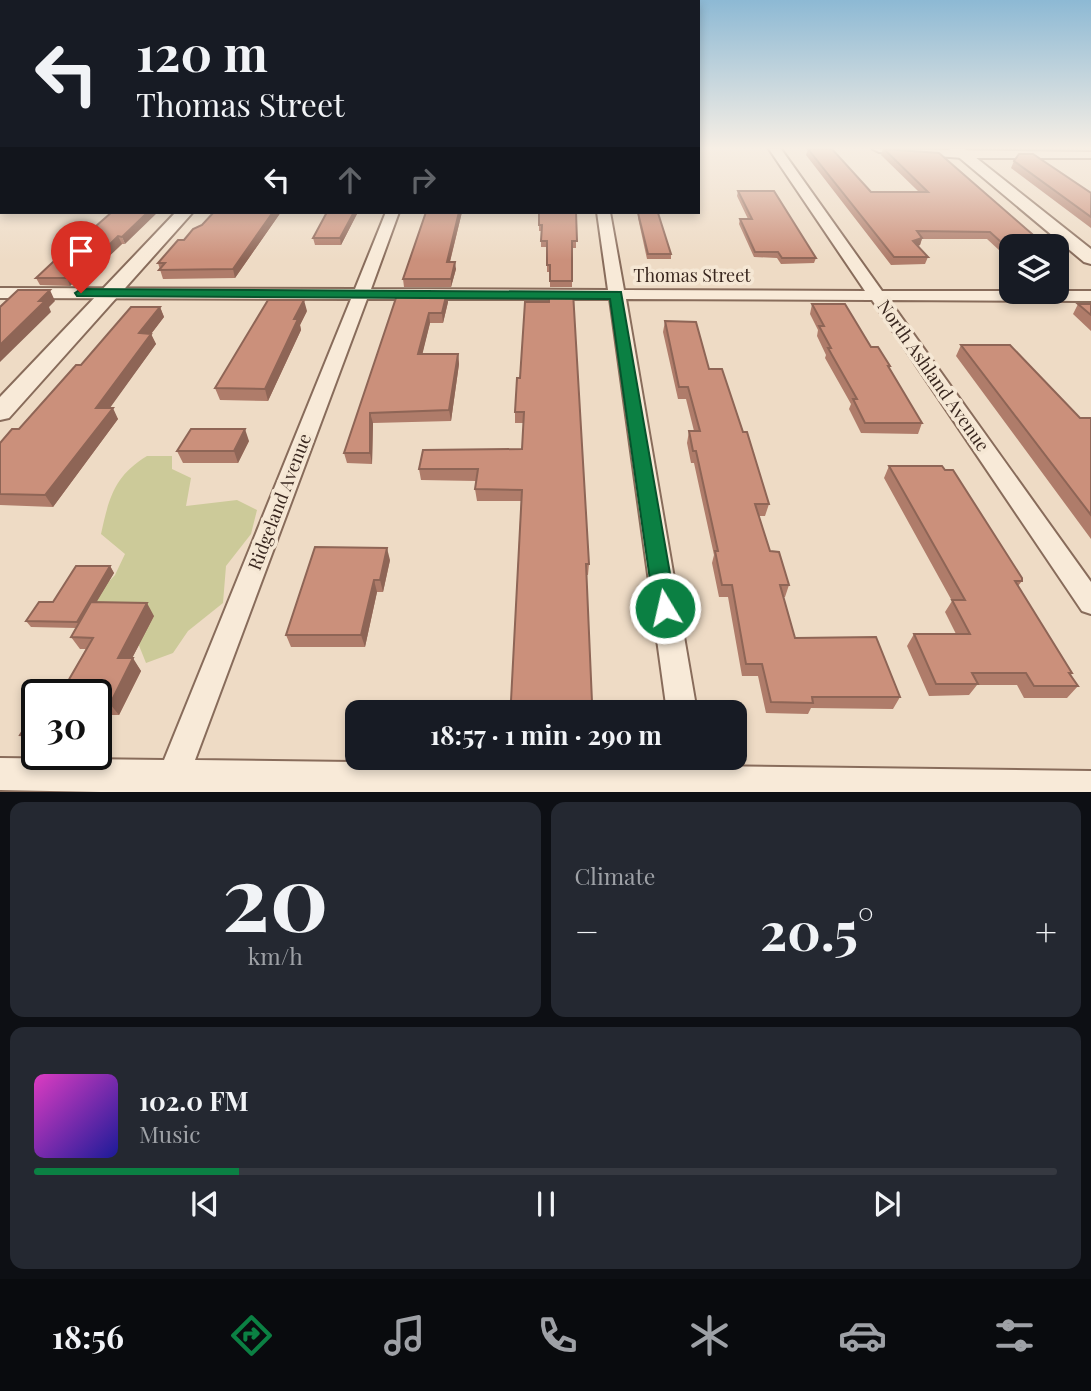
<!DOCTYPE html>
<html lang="en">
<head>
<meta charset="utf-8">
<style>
  body { margin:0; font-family:"Playfair Display",serif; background:#242831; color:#f1f3f6; height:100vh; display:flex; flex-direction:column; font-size:26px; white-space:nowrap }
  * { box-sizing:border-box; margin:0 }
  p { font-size:23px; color:#9ea1a6 }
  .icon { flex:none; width:38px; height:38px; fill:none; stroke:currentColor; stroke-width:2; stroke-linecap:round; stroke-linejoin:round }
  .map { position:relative; height:792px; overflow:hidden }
  .details { display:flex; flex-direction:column; gap:10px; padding:10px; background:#0d0f14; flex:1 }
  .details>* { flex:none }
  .guide { position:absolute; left:0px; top:0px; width:700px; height:214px; box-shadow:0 4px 10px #0003; background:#171b24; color:#f1f3f6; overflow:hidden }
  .buttons { position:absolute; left:999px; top:234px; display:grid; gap:14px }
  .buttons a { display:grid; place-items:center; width:70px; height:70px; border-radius:14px; background:#171b24; box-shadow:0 4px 10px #0003; font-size:35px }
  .speed { position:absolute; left:21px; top:679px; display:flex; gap:14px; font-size:35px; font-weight:700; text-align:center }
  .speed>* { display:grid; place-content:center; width:91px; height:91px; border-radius:50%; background:#171b24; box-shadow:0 4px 10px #0003; line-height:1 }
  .speed .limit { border:4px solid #111; border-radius:10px; background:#fff; color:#111 }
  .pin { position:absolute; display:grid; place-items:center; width:60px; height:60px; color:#fff; margin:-72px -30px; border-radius:50% 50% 50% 0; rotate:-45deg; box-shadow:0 0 7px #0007 }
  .pin .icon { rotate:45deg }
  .me { position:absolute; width:77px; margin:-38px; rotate:351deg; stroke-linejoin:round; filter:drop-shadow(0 0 5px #0008) }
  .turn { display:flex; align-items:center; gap:24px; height:147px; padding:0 21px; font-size:32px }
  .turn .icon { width:91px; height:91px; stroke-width:2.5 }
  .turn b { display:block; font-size:49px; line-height:60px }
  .lanes { display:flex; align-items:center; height:66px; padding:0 21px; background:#0003; justify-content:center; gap:35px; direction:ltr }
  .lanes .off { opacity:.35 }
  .big { font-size:52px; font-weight:700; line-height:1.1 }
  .details .card { flex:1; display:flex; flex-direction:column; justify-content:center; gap:10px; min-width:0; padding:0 24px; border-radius:14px; background:#242831 }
  .details .dial { align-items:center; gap:0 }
  .dial b { font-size:91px; line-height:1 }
  .song { display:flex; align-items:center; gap:21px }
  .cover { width:84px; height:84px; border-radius:10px; background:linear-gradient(135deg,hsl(310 70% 55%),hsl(240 70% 35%)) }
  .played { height:7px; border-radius:4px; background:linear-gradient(90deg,#0b8043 20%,#363941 20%) }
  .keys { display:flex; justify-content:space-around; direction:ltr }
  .heat { display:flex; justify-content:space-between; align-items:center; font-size:38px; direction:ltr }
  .details .tiles { flex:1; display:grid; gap:10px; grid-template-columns:1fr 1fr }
  .card:last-child { grid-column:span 2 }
  .trip { position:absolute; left:345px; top:700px; width:402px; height:70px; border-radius:14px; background:#171b24; box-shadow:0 4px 10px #0003; font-weight:700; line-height:70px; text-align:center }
  .menu { display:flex; height:112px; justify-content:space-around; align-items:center; background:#090b0e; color:#9ea1a6 }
  .menu .icon { width:49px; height:49px }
  .menu .active { color:#0b8043 }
  .menu b { font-size:32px; color:#f1f3f6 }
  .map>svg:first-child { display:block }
  .green { fill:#ccca99 }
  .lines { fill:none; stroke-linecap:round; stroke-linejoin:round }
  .minor-casing { stroke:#886c5b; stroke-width:4 }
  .tertiary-casing { stroke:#886c5b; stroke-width:4 }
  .minor { fill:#f8ead8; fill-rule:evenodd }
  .tertiary { fill:#f8ead8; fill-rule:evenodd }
  .wall { fill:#af7c6a }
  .shaded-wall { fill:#8e6556 }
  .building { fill:#cb907b; stroke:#8e6556; stroke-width:2 }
  .route { fill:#0b8043; stroke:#07532c; stroke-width:2 }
  .labels { text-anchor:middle; stroke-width:7; stroke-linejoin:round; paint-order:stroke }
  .street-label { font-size:18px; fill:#39271f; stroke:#f5e7d4 }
</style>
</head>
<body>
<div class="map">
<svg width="1091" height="793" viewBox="0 0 1091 793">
  <rect width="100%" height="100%" fill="#eedbc5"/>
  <path class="green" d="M147,456h25v13l19,9 -5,28 51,-6 20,10 -6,24 -25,32 -3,37 -35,28 -15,22 -27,10 -16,-40 -42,-19 27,-29 10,-21 -24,-20c8,-36 13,-58 46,-78z"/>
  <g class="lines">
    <g class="minor-casing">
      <path id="minor" d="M769,149h12l101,142h209v10l-202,-1 202,282v32l-9,-3 -210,-311 -246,-1 71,413h-30l-57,-413h-243l-172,461 479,6 -1,-8h32l1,8 385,5v22h-940l-151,-3v-32l164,2 187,-461 -351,-1v-10l355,1 31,-77h13l-28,77 237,1 -11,-78h13l14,78 241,1z
        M873,149l218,3v6h-127l-85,-6z"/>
    </g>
    <g class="tertiary-casing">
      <path id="tertiary" d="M949,149h16l126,100v15l-7,-2z
        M2,194v11l-2,1v-11z
        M176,212h17l-184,206 -9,2v-23z"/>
    </g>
    <use href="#minor" class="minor"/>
    <use href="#tertiary" class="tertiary"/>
  </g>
  <path class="wall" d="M808,149l63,43h48l-38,-37 2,-6 129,98v15l-25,-23h-65l-2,6 -2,1 10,11 -3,7 -34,1 -85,-110z
    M1014,161l77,32v35l-80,-60z
    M738,191l78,67 -2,5 -33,1 -4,-6 -23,-1 -15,-33 1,-5h8l-11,-23z
    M112,212l13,32h-3l-20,19h-9l-23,23 -30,-1 -4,-7z
    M281,212l-46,66 -72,1 -5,-16 26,-23z
    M321,212h37l-17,33h-26l-2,-7 13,-24h-5z
    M462,212l-12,50 6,7 -5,18h-47l-1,-8z
    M539,212h37v36h-4v39h-22v-15h-3v-25h-6v-16h-2z
    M638,213l33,41v5h-24l-9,-41z
    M398,292l50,10 -5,21h-13l-8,31h36l1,10 -8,57 -78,2 -1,41 -25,-1 -3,-10z
    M812,304l59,43 19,19 -1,2 33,55 -4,11 -57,-1 -12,-24 2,-5 -26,-46 1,-3 -9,-19 1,-6 -8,-16z
    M1078,304h13v27l-18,-17z
    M160,307l4,10 -13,17 5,10 -47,64 9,11 -65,88 -53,-2v-62l19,-14 62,-64z
    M307,311l-7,14 1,5 -33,71 -48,-1 -5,-12z
    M665,321l44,48 60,135 -4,12h-6l11,35 19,34 -4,12h-2l12,41 105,59 -7,12 -82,-1 -3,6 -42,-1 -8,-37h-16l-14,-79h-9l-7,-34 2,-8 -20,-92h-3l-4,-20 2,-12h5l-8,-32h-8l-15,-67z
    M961,345l119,73h11v121l-135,-183z
    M517,378l72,186 -1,11h-2l6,127 -1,10h-79l-1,-11 10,-200h-44l-2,-12 1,-8 -55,-1 -2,-11 103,-20 2,-26h-9v-11z
    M249,441l-11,22h-55l-6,-12z
    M889,466l133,115 -4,5 54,87 -1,2 7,11 -11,12h-43l-7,-13h-40l-8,10 -40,1 -22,-50 7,-12h42l-11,-22 7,-11 -68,-123z
    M390,560l-7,32h-6l-12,55h-74l-5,-12z
    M110,566l4,7 -18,29 58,14 -22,42 9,13 -22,44h-23v-20l-35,-2 25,-44h-6l-9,-12 5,-9 -45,-1 -5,-6 27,-19z
    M37,707v34h-11l-6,-6z"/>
  <path class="shaded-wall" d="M148,212h10l-33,32 -3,-7z
    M273,212h8l-46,66 -2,-9z
    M354,212h4l-17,33 -1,-7z
    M459,212h3l-14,57 -1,-7z
    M118,236l4,8 -20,19 -3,-8z
    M922,238l-2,7 -9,3 2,-7z
    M90,255l3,8 -23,23 -3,-8z
    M455,262l1,7 -5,18v-8z
    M50,290l5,11 -6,6 2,5 -51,50v-17l39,-44z
    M447,292l1,10 -5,21 -1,-10z
    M304,300l3,11 -7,14 1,5 -33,71 -3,-12 29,-70z
    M160,307l4,10 -13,17 5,10 -54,75 -6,-11 43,-75z
    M429,313l1,10 -10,41 -2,-10z
    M458,354l1,10 -8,57 -2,-11z
    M113,408l5,11 -65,88 -8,-12z
    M370,413l3,10 -1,41 -2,-11z
    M245,429l4,12 -11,22 -4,-12z
    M387,548l3,12 -7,32 -3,-12z
    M110,566l4,7 -33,55 -4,-6z
    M374,580l3,12 -12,55 -4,-12z
    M147,603l7,13 -28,54 -8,-12z
    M133,658l8,13 -22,44 -9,-11z"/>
  <path class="building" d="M808,149h24l39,43h57l-44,-43 55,4 108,94h-35v5l-22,-20 -73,-1 5,7 -9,3 15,16h-34z
    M1019,154h14l58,39v24l-77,-56z
    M738,191h36l42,67h-34l-4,-6h-23l-15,-33h12z
    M112,212h36l-26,25 -4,-1 -19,19h-9l-23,23h-31l33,-31h3z
    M214,212h59l-40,57 -74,1 6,-7h-7l20,-23h6l9,-11 9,-4z
    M327,212h27l-14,26h-27z
    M426,212h33l-12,50h8l-4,17h-48z
    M539,212h37l1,29h-5v40h-22v-16h-3v-24h-6l1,-16h-3z
    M638,213h20l13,41h-23z
    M18,290h32l-11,11h6l-45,44v-38z
    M398,292h49l-5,21h-13l-11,41h40l-9,56 -79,3v40h-26z
    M549,292h24l16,272h-3l6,138 -81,-1 11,-211 -47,-1 3,-20h-59l4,-19 99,-1 2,-37h-9l2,-34h3l5,-76h24z
    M268,300h36l-10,19h4l-33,70 -50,-1z
    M812,304h33l26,43h7l12,19h-2l34,57h-57l-12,-24h4l-29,-51h3l-12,-22h5z
    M1078,304h13v11z
    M131,307h29l-21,26 12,1 -55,74h17l-68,87 -45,-1v-51l12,-14h7l57,-64h5z
    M665,321l31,1 13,47h13l21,63h4l22,72h-14l15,47 9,1 10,33h-9l15,53 81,-1 24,60h-88l1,6 -42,-1 -9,-38h-16l-14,-79h-10l-7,-34h3l-22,-100h-3l-4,-20h11l-12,-44h-9z
    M961,345h49l70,73h11v97z
    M191,429h54l-11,22h-57z
    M889,466h53l3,4h8l69,108v3h-7l57,92h-3l9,13h-44l-8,-13h-54l6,11h-42l-22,-50h56l-18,-34h13z
    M315,547l72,1 -7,32h-6l-13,55h-75z
    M76,566h34l-33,56 -51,-1 13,-19h14z
    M91,602l56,1 -29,55h15l-23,46 -14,-1v-8h-36l33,-57 -22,-1z
    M45,693h16l-1,2h-16z
    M37,707v29l-17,-1z"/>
  <linearGradient id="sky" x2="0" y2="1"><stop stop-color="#8db9d4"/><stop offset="0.57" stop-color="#f7efe5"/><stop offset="1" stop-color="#f7efe5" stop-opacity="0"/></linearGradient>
  <rect width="1091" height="260" fill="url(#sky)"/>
  <path class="route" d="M81,289l540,3 55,316 -3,7 -8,2 -7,-2 -4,-7 -44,-309 -533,-3 -2,-3z"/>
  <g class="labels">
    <g class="street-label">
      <text x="692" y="282">Thomas Street</text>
      <text transform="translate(933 376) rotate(55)" y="6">North Ashland Avenue</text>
      <text transform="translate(280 502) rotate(-69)" y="6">Ridgeland Avenue</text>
    </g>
  </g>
</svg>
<div class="buttons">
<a><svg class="icon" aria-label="layers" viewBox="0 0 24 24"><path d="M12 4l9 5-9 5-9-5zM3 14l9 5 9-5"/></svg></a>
</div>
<div class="speed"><div class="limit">30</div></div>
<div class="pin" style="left:81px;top:293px;background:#d93025"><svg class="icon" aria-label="arrive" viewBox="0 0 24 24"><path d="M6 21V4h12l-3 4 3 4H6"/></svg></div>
<svg class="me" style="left:665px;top:608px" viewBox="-20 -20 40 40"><circle r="17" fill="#0b8043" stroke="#fff" stroke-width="3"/><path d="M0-11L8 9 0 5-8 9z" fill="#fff"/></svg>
<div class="trip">18:57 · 1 min · 290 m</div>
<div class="guide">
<div class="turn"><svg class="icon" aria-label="left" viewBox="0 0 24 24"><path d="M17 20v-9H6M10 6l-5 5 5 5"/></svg><div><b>120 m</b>Thomas Street</div></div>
<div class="lanes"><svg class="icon" aria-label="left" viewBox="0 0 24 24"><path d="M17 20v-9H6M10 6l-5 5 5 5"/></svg><svg class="icon off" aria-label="ahead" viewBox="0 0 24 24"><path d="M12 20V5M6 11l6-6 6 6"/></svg><svg class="icon off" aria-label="right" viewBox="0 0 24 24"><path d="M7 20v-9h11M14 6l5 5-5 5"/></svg></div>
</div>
</div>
<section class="details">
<div class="tiles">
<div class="card dial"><b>20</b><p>km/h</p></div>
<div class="card"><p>Climate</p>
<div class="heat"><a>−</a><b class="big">20.5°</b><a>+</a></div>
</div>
<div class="card">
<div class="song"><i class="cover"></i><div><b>102.0 FM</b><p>Music</p></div></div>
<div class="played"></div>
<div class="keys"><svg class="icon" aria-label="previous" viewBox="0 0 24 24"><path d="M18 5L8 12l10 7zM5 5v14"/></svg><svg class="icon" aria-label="pause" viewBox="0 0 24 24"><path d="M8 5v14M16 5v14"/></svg><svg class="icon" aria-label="next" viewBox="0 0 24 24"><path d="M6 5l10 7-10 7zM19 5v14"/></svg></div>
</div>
</div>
</section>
<nav class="menu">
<b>18:56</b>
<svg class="icon active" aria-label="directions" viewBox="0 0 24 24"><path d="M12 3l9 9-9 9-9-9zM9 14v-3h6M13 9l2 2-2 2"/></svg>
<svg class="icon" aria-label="music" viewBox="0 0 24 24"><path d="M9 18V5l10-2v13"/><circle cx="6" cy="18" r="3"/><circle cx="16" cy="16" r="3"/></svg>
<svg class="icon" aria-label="phone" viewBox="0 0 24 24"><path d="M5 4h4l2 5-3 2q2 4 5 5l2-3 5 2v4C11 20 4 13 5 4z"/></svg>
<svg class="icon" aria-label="climate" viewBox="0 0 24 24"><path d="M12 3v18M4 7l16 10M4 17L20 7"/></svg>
<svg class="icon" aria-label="car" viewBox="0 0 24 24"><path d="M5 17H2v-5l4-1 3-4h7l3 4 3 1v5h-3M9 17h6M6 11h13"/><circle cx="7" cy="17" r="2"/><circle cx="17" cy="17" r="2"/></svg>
<svg class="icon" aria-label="filters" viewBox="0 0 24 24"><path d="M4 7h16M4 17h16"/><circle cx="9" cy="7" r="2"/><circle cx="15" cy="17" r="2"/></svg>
</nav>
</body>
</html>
